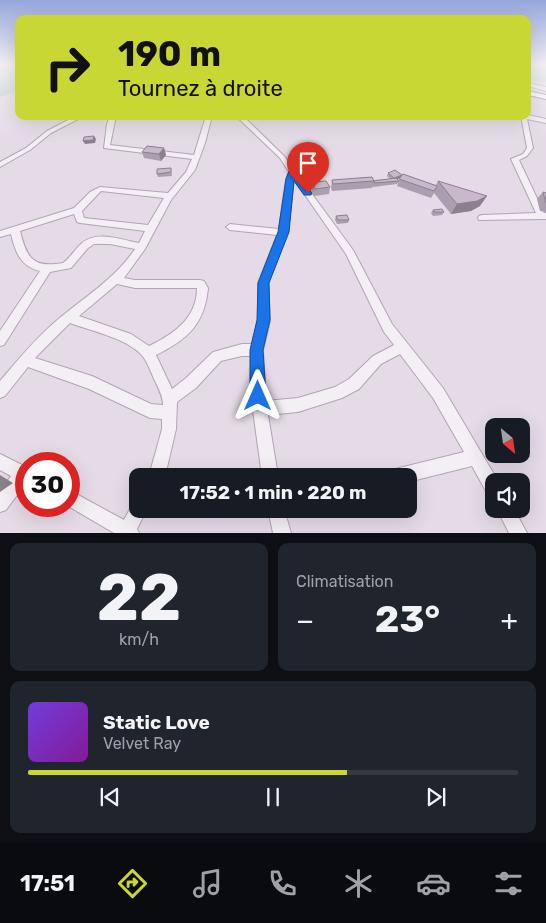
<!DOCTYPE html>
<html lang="fr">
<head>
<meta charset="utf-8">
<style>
  body { margin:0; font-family:Rubik,sans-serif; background:#20242c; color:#f1f3f6; height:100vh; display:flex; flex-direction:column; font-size:19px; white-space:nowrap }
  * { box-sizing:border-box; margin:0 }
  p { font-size:16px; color:#9ea1a6 }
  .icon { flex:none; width:28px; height:28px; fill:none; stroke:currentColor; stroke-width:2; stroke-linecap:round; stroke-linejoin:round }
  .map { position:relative; height:533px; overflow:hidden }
  .panel { display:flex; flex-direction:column; gap:10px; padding:10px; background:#0d0f14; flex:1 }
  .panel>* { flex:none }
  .hud { position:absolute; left:15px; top:15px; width:516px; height:105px; border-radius:10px; box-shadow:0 5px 20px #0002; background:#c9d735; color:#111; overflow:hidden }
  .needle { width:32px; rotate:151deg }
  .buttons { position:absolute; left:485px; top:418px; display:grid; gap:10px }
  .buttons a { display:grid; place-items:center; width:45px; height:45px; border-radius:10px; background:#171b24; box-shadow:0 5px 20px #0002; font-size:25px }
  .speed { position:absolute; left:15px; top:452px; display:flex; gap:10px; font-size:25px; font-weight:700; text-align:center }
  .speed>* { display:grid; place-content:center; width:65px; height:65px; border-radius:50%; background:#171b24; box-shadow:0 5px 20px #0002; line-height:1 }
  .speed .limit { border:8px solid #d22; background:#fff; color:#111 }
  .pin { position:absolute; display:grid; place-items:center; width:42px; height:42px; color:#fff; margin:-51px -21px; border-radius:50% 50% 50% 0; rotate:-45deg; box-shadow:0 0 5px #0007 }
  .pin .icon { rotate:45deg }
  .me { position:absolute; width:55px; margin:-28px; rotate:0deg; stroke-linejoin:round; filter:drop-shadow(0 0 4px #0008) }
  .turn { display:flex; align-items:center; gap:18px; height:105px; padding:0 20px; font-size:22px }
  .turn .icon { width:65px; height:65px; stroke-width:2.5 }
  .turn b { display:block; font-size:35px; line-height:42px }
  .big { font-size:38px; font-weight:700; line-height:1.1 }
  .panel .card { flex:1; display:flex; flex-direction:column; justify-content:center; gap:8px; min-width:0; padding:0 18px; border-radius:10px; background:#20242c }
  .panel .dial { align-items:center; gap:0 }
  .dial b { font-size:65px; line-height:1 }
  .song { display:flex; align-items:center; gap:15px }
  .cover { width:60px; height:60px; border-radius:8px; background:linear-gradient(135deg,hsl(260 70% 55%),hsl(290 70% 35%)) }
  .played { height:5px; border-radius:2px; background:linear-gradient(90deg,#c9d735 65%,#363941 65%) }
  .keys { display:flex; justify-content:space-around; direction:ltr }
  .heat { display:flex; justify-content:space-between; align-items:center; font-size:28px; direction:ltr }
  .panel .tiles { flex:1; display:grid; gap:10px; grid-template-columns:1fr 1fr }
  .card:last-child { grid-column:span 2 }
  .trip { position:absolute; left:129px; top:468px; width:288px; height:50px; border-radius:10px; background:#171b24; box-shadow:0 5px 20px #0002; font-weight:700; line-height:50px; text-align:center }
  .tab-bar { display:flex; height:80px; justify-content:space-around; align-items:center; background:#090b0e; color:#9ea1a6 }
  .tab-bar .icon { width:35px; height:35px }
  .tab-bar .selected { color:#c9d735 }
  .tab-bar b { font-size:22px; color:#f1f3f6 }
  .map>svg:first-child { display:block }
  .green { fill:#bbd1d1 }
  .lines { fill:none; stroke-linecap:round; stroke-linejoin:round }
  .minor-casing { stroke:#b2a4b4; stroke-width:2 }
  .highway-casing { stroke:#9a819e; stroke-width:2 }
  .minor { fill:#f4eef5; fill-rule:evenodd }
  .highway { fill:#fff; fill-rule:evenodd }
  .wall { fill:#ab9eae }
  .shaded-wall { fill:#8b818d }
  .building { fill:#c7b8ca; stroke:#8b818d }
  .route { fill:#1a73e8; stroke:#114b97 }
</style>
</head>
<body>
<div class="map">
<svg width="546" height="533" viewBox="0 0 546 533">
  <rect width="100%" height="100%" fill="#e5dbe7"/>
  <path class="green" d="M0,65h19v26l-19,6z
    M528,65h18v17l-18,-2z"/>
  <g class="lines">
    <g class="minor-casing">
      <path id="minor" d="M528,83l18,4v4l-18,-5z
        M528,115l18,4v4l-19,-4 6,29 -6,8 -8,4 25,53h2v6l-67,1 -1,-2 1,-2 3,-1 54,-2 -25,-54 12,-5 4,-6 -6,-32z
        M76,116h8l-33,17 -21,17 -30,17v-5l26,-14 21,-17z
        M110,116h6l-6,29 84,10 12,-39h6l-7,27 -10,27 -24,30 -26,49 -21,29 11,2h65l4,1 4,7c-3,36 -21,52 -52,67l16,34 14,-11 27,-26 29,-8h10l6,-23v-38l19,-48 -47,-5 -4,-3 4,-3 49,5 7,-50 3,-7 -9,-14 -44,-42h7l41,40 69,94 39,74 51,64 55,93h-4v16l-6,-2 -16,-29 -64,16v-6h-17l2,-6 6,-2 65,-16 -31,-54 -33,-44 -19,10 -22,25 -17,9 -44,14 -30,3 10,61h-16l-11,-80v-40h-9l-21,5 -25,27 -19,14 -1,27 -11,47h-16l13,-47v-10l-12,-1 -61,-29 -61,-22 -23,29 -5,2v-17c18,-21 35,-42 55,-59 28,-24 59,-42 80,-73l-25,-5h-16l-6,4 -17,20 -21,4 -46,73 -4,1v-15l40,-60c-19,-4 -25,-19 -29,-37l-11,3v-6l74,-23 16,-16 10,-5 68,6 18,-21 6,-13 -88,-11 3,-24zM294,179l52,75 38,78 10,13 -21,11 -24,23 -14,8 -37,11 -32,3 -3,-51 7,-29 -2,-38 20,-51zM101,191l63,7 -16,27 -64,-7 -2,-7zM74,214l3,8 3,1 65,8 -6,12c-17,-3 -42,-13 -57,0 -7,6 -11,14 -19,20 -30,5 -36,-4 -43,-32zM117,284l18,4h62c0,30 -23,46 -48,58l-18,-12 -52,-18zM70,323c21,8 61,16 74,35 4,6 7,14 10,21 4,8 9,17 9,26l-12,-1 -59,-28 -57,-18z
        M0,454l26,13v16l-20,27 -6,2v-21l11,-15 -11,-6z
        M69,490l55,30 9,-17 5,-2v8h9l-10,20 2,4h-25l-46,-27z
        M268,509h16l7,24h-18z
        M497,509h17l13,24h-18z"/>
    </g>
    <g class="highway-casing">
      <path id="highway" d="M528,91l18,4v4l-18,-4z"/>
    </g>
    <use href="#minor" class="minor"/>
    <use href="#highway" class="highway"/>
  </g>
  <path class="wall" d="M164,148l2,7 -5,6 -17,-3 -2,-6z
    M171,168l1,8 -14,1 -1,-3z
    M388,173l48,12 2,-4 42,25 -9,5 -20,3 -17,-21 -3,5 -34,-12 3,-8 -3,1 2,2 -2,3 -24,3v-1l-1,2 -40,3 -1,-3 1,-8h42l16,-1 -3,-3z
    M312,182l18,5 -1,7 -15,2 -3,-7z
    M543,192l3,1v19l-6,-1 -3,-12z
    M433,210l11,2 -2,3 -9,1 -2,-3z
    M336,216l13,4 -1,3 -11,1 -2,-4z"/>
  <path class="shaded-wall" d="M94,136l2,3 -1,4 -10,1 -2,-3z
    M164,148l2,7 -5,6 -2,-7z
    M402,175l-2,3 -7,3 1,-3z
    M487,196l-7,10 -9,5 -20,3 6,-10z
    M0,475l13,8 -13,9z"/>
  <path class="building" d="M94,136l-1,4 -10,1 1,-4z
    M147,146l17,2 -5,6 -17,-2z
    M171,168v4l-14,2v-5z
    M395,170l7,5 -8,3 -6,-5z
    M403,174l34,12 -3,5 -35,-12z
    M372,177l2,4 -41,3 -1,-4z
    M396,178l3,3 -25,2v-2h-1z
    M326,181l4,6 -15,2 -3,-7z
    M438,181l49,15 -10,5 -20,3z
    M543,192l3,1v10z
    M442,209l2,3h-10l-1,-2z
    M347,215l2,5h-11l-2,-4z"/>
  <linearGradient id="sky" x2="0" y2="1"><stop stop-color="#96a7dc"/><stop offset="0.46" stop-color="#f3eff4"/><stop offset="1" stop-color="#f3eff4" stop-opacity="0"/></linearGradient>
  <rect width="546" height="140" fill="url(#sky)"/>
  <path class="route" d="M289,171h7l16,22 -1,2h-7l-10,-14 -5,51 -20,51 1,37 -7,30 3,46 -2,6 -6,2 -5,-2 -3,-6v-46l7,-30 1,-37 20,-51 8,-53z"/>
</svg>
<div class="buttons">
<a><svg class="needle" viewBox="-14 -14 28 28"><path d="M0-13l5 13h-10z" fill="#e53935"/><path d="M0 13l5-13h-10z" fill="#9ea1a6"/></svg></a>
<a><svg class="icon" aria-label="sound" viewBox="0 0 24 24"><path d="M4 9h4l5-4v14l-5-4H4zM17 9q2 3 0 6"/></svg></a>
</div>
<div class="speed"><div class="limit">30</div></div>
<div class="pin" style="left:308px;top:193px;background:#d93025"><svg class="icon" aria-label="arrive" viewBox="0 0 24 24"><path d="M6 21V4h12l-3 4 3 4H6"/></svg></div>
<svg class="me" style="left:258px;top:396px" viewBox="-20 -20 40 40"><path d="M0-17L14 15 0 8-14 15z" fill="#1a73e8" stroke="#fff" stroke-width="4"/></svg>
<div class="trip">17:52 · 1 min · 220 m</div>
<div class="hud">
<div class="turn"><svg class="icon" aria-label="right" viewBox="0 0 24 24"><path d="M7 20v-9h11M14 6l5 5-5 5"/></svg><div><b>190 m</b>Tournez à droite</div></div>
</div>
</div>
<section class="panel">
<div class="tiles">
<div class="card dial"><b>22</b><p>km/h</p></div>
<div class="card"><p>Climatisation</p>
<div class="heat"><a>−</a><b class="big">23°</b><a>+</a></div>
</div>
<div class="card">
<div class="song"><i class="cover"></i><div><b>Static Love</b><p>Velvet Ray</p></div></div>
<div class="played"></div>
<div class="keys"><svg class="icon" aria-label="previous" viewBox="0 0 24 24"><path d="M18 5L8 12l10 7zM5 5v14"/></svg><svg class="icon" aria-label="pause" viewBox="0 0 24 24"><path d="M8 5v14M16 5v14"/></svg><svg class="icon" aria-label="next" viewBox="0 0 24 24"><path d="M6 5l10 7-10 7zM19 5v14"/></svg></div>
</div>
</div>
</section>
<nav class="tab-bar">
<b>17:51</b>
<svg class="icon selected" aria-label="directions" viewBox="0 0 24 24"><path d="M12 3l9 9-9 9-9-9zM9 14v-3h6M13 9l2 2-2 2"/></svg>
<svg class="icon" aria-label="music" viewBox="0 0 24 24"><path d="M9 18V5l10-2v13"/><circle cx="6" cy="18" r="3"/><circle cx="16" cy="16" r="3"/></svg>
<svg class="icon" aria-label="phone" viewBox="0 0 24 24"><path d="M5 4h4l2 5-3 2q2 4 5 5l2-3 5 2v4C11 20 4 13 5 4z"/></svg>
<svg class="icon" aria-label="climate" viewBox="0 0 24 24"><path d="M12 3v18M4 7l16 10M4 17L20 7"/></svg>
<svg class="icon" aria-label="car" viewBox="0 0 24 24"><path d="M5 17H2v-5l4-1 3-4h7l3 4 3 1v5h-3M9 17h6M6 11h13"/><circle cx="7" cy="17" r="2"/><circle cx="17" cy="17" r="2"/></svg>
<svg class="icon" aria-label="filters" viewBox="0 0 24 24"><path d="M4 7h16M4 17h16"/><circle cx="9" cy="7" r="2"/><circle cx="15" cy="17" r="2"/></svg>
</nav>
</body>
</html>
